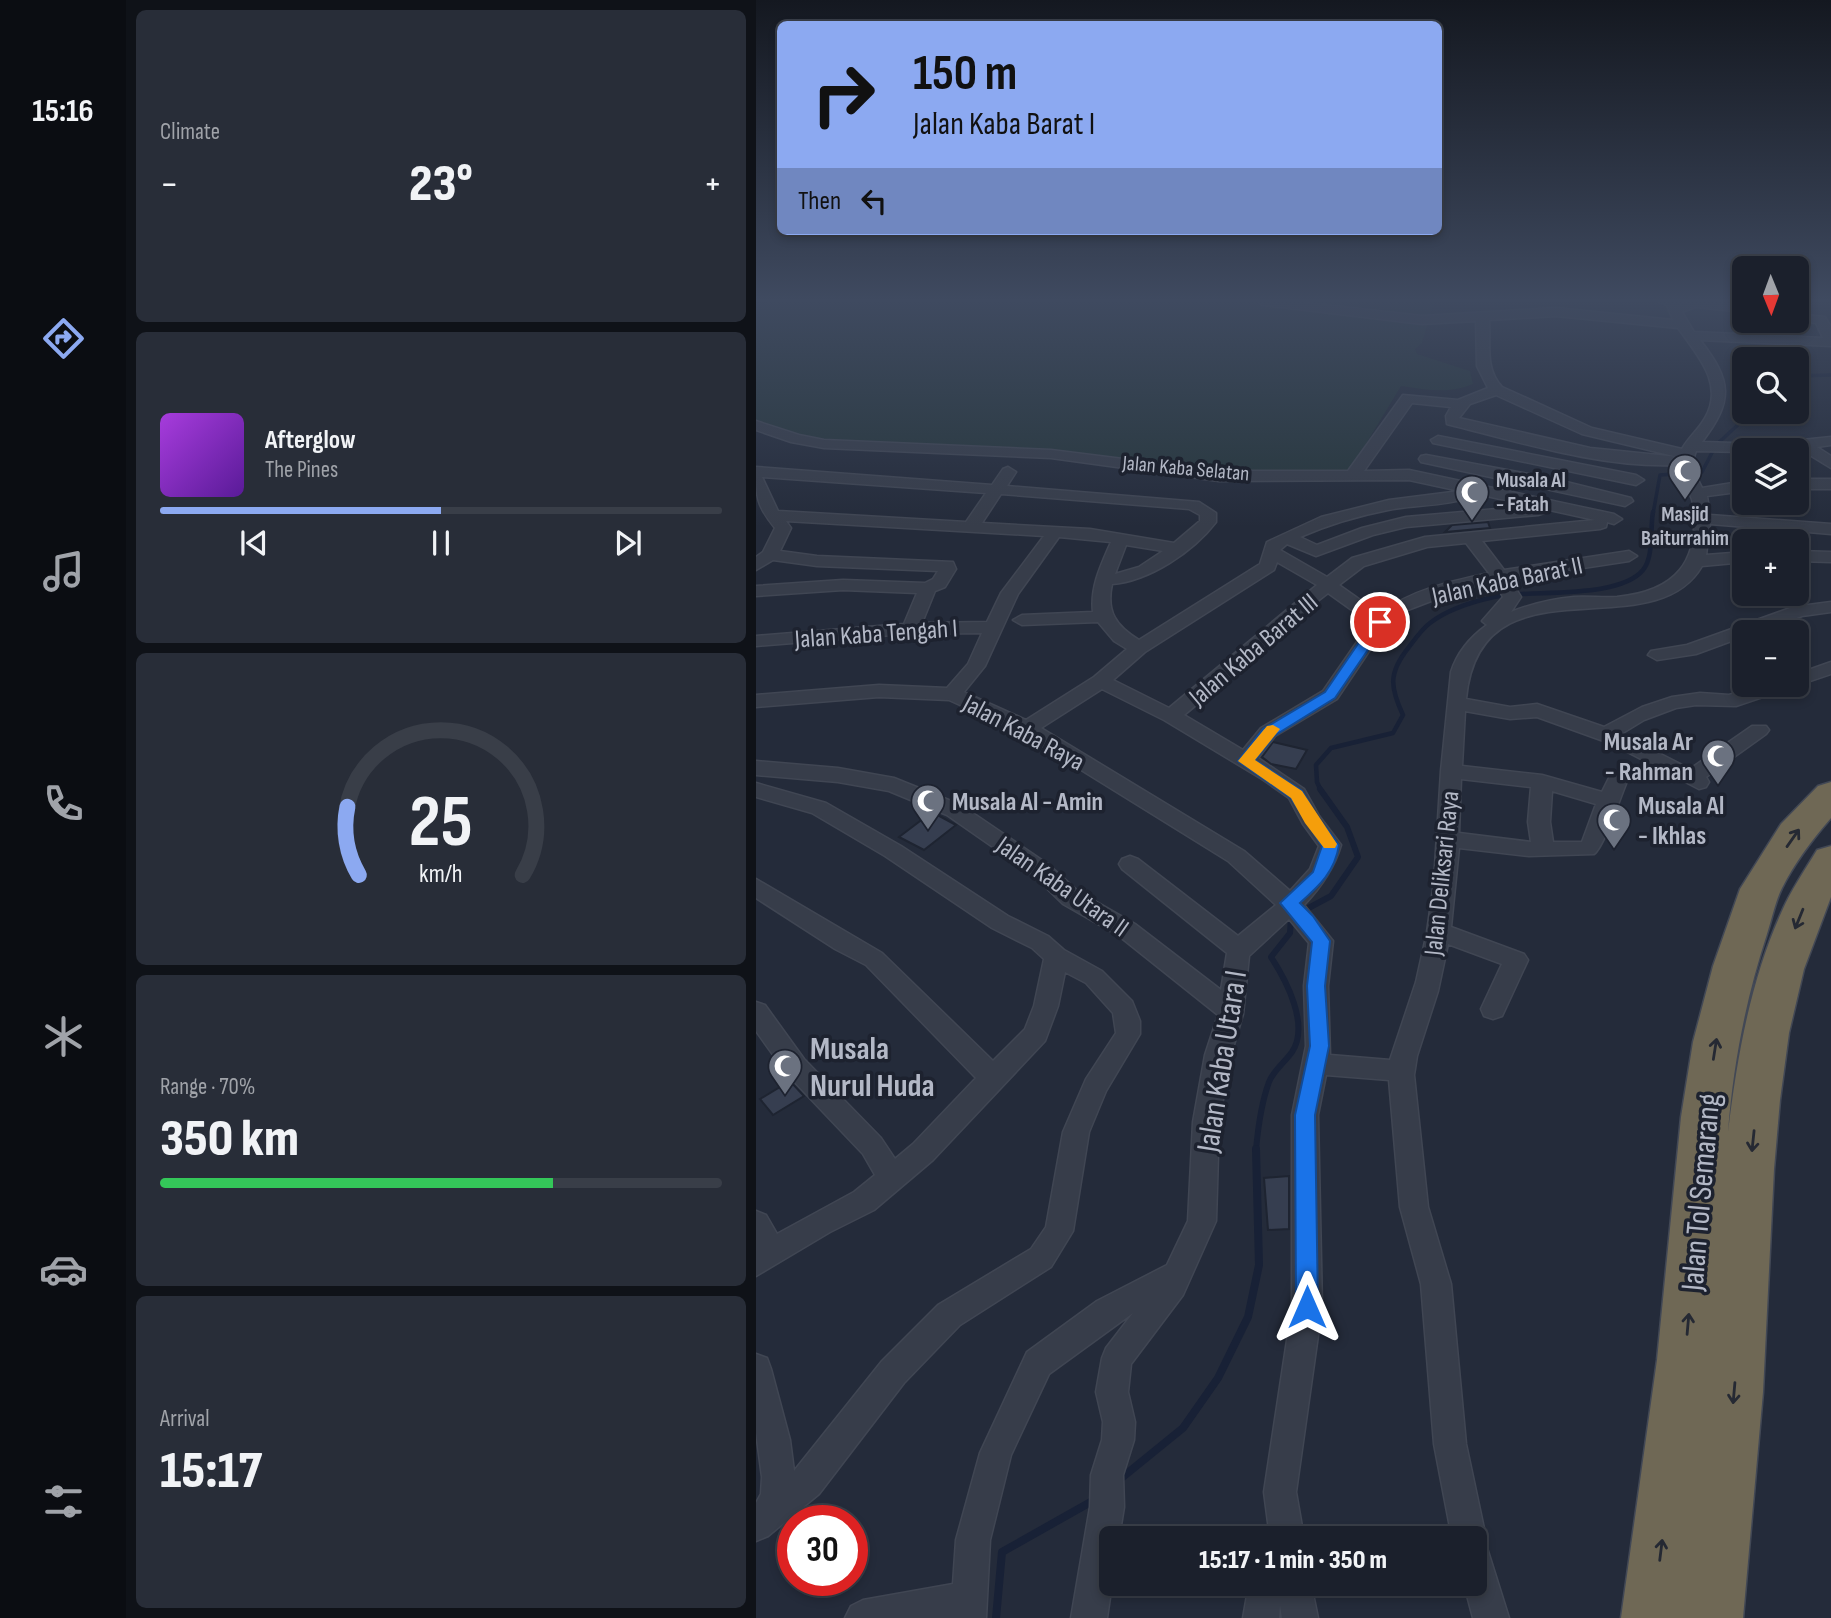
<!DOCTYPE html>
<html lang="en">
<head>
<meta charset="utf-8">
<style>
  body { margin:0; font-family:"Sofia Sans Condensed",sans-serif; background:#282d38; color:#f1f3f6; height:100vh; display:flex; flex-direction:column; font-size:26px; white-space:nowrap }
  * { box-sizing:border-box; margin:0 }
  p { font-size:23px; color:#a0a3a9 }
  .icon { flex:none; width:38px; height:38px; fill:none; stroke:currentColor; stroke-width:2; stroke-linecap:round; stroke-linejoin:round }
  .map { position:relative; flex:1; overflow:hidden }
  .drawer { display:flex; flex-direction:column; gap:10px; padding:10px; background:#0f1218; width:630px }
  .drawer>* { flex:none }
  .top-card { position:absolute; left:21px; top:21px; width:665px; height:214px; border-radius:10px; box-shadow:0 4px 10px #0003,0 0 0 2px #393e48; background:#8ca9f1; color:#111; overflow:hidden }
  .needle { width:46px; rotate:179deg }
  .controls { position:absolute; left:976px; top:256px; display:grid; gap:14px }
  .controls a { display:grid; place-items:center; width:77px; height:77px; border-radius:10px; background:#1b202c; box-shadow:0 4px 10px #0003,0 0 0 2px #393e48; font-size:35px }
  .speed { position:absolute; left:21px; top:1505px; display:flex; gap:14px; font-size:35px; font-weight:700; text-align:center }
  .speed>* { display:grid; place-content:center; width:91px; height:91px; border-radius:50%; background:#1b202c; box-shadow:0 4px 10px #0003,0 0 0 2px #393e48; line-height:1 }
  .speed .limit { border:10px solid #d22; background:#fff; color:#111 }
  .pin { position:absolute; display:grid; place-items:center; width:60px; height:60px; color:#fff; margin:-30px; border:4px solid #fff; border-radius:50%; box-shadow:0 2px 7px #0007 }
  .me { position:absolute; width:77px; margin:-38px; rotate:0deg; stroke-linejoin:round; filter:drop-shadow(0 0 5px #0008) }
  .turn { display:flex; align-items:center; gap:24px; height:147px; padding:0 21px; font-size:32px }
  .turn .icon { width:91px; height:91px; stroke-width:2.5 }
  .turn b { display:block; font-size:49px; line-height:60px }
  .then { display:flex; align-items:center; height:66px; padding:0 21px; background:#0003; gap:14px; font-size:26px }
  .big { font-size:52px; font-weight:800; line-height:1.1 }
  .drawer .widget { flex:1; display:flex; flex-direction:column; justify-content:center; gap:10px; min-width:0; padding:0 24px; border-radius:10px; background:#282d38 }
  .drawer .dial { align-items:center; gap:0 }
  .dial svg { height:182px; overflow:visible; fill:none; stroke:#393e48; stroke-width:7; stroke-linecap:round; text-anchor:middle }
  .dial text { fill:#f1f3f6; stroke:none }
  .song { display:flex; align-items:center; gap:21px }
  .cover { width:84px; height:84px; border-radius:10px; background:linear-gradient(135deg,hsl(280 70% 55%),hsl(270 70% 35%)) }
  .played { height:7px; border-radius:4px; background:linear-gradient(90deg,#8ca9f1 50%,#393e48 50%) }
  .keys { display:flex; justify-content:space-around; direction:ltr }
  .heat { display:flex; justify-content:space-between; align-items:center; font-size:38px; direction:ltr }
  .charge { height:10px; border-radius:5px; background:linear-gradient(90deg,#34c759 70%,#393e48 0) }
  .trip { position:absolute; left:343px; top:1526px; width:388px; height:70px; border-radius:10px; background:#1b202c; box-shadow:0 4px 10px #0003,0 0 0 2px #393e48; font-weight:800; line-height:70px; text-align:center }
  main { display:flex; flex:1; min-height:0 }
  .tab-bar { display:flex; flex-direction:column; width:126px; justify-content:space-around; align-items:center; background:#0b0d12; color:#a0a3a9 }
  .tab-bar .icon { width:49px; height:49px }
  .tab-bar .selected { color:#8ca9f1 }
  .tab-bar b { font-size:32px; color:#f1f3f6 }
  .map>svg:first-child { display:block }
  .green { fill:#26363b }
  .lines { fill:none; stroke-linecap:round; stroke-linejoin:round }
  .stream-far3 { stroke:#182136; stroke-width:3.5 }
  .stream-far2 { stroke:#182136; stroke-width:4.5 }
  .stream-far1 { stroke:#182136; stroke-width:6 }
  .stream { stroke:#182136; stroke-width:8 }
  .building { fill:#363e50; stroke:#1e2431; stroke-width:2 }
  .street-casing { stroke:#404653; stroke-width:3 }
  .highway-casing { stroke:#424855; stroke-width:3 }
  .street { fill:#373d4a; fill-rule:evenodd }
  .highway { fill:#6f6855; fill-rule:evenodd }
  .oneway { stroke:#252933 }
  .route { fill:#1a73e8; stroke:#114b97; stroke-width:2 }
  .slow { fill:#f59e0b }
  .labels { text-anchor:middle; stroke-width:7; stroke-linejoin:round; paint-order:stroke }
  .far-street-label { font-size:21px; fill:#b3b8c6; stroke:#1d222f }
  .far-poi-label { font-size:21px; font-weight:bold; fill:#b3b8c6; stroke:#1d222f; text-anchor:start }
  .street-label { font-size:26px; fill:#b3b8c6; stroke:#1d222f }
  .poi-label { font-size:26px; font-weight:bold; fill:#b3b8c6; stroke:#1d222f; text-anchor:start }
  .near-poi-label { font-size:32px; font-weight:bold; fill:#b3b8c6; stroke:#1d222f; text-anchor:start }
  .near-street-label { font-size:32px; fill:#b3b8c6; stroke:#1d222f }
</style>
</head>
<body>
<main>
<nav class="tab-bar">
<b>15:16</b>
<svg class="icon selected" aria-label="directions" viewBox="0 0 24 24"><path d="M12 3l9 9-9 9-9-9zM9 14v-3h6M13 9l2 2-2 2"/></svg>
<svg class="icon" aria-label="music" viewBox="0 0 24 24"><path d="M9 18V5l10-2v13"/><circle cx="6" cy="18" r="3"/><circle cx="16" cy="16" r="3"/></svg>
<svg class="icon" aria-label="phone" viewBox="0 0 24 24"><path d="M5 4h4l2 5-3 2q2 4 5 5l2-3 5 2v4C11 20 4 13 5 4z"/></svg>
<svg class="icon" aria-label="climate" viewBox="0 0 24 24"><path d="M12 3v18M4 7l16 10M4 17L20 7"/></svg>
<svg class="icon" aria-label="car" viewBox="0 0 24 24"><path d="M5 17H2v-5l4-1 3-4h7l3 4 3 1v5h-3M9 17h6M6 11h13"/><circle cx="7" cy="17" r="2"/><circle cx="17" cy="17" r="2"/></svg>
<svg class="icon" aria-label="filters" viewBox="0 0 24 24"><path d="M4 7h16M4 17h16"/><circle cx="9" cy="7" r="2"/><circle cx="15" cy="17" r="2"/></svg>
</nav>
<section class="drawer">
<div class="widget"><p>Climate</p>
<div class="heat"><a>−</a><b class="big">23°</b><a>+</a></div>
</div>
<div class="widget">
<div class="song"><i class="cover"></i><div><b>Afterglow</b><p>The Pines</p></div></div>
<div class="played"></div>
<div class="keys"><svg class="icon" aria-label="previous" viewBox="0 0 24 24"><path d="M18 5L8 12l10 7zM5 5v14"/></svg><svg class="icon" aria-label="pause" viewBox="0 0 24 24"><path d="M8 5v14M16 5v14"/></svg><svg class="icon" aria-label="next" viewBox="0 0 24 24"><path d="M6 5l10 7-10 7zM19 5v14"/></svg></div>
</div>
<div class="widget dial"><svg viewBox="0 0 100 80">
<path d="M14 69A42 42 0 1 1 86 69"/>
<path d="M14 69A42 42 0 0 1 9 39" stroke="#8ca9f1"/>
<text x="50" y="56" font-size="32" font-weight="700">25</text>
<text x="50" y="72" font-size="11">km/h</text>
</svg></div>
<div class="widget"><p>Range · 70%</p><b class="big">350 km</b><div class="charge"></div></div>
<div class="widget"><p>Arrival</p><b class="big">15:17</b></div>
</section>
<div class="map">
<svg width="1075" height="1618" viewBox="0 0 1075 1618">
  <rect width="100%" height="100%" fill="#242b3a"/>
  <path class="green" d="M0,301h678l-12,42 -7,6 2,5 53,17 3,13c-24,10 -46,6 -72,2l-52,86h-114l-191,-22 -232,-9 -56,-19z"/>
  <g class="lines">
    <path class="stream-far3" d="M0,301h8
      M1041,376l34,-1
      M897,514l7,-39 42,-3 14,-27 37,-34"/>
    <path class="stream-far2" d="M565,791l-4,-9 -1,-17 15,-17 62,-15 10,-18c-13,-28 -15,-42 6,-68 6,-8 13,-18 21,-24 18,-14 41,-21 64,-26 37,-8 124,3 149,-27 11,-13 7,-42 10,-58"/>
    <path class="stream-far1" d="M547,911l28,-15 27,-39 -11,-30 -27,-38
      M500,1150c2,-23 5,-46 13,-68 4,-11 16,-20 23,-30 18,-27 -6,-72 -21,-95l19,-24 1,-15 3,-2"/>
    <path class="stream" d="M363,1480l64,-52 35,-50 30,-61 11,-52 -3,-116
      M240,1618l6,-66 94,-53"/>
  </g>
  <path class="building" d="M732,522l2,6 -45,4 7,-7z
    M517,742l34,8 -11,19 -25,-5 -9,-7z
    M176,812l24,13 -32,25 -25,-13z
    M34,1081l14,15 -31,19 -13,-16z
    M533,1176v53l-21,1 -4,-52z"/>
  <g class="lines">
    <g class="street-casing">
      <path id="street" d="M501,301h32l133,15 134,-8 117,12 -6,-15 -9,-4h19l2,4c20,-8 44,-3 66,-1v8l-50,-5 -13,5 12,20 129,6 -7,-15 -24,-3h5v-6l28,3 6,10v19l-131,-6c32,41 34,60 2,102l62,2 67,-7v8l-14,2 14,9v12l-31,-19 -55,1v2l-49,-1 -5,15 11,22 43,-7v10l-38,5 3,19 121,9v10l-121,-10 -4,31 39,-3v10l-43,4c-50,86 -222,-14 -236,133l44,8 27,-3 67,23 38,-20 30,-10 28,-4 29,2 39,-11h29v-10l34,-12v12l-95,32 -40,-1 -20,3 -32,12 -23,14 69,35 62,-43h14l3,4 -3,4 -60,43 3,5 -3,5 -7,2 -87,-45 -75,-27 -27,2 -45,-8 -3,55 80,9 60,17 9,-18h14l3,5c-7,16 -24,68 -34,75l-65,2 -70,-8 -8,79 73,27 4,6 -26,56 -9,3 -9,-3 -3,-7 21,-45 -54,-20 -10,47 -21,65 -3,19 14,132 23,77 15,160 20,94 -4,8 5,2 22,70h-36l-9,-34h11v-46h-23l-18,-94 -13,-160 -21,-77 -11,-127 -63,-5 -8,40 4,192 -26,185 8,46h-34l-6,-46 28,-185v-192l14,-69 -2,-60 5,-43 -20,-24 -40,37 -6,58 -12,41 -12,67 -3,99 -33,74 -52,69 -3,28 7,30 -1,18 -11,35 1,32 -5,31h-8l1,46 -5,34h-36l19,-111 1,-32 11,-35 1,-18 -7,-30 6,-34 4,-10 27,-35 -84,61 -38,81 -21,85 -4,78h-141l6,-12 12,-6 90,-16 3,-44 24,-87 47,-101 70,-51 70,-36 21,-44 5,-99 12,-67 13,-40 -99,-79 -56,-32 -30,-29 -86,-60 -58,-24 -51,-9 -82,-7v-14l82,7 56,10 67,27 88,60 30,27 56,32 86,66 6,-37 -105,-84 -3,-5 3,-5 8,-3 8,3 100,77 38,-31 -48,-44 -208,-129 -71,-32 -70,-3 -123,10v-12l123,-10 68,3 21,-24 14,-31 -77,1 -149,12v-10l148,-12 13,-31 -74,-3 -87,6v-10l87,-6 82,3 8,-4 5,-8 -121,-5 -44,-6 -17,10v-13l7,-5 12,-24c-19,-23 -19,-32 -19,-61l236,18 11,-16 5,-2 8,5 -9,14 192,16 17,11v9c-23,30 -67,59 -104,62 -6,28 4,42 27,56l121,-76 7,-22 54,-25 68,-17 71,-9 -51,-11 -190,1 -168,-23 -227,-10 -33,-6 -35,-12v-9l43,14 25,5 227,10 168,21h129l55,-76 55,5 30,-12 -11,-22 -1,-45 -54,3 -159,-19zM800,316l122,12c19,27 47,56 27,90 -6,11 -17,20 -23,31l-90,-21 -90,-41c-18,-19 -11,-44 -13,-67zM740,395l86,39 96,23 -88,-9 -131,-30 11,-14zM656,403l39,4 -5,9 1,8c73,18 152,44 229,41 2,15 15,24 17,39 7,58 -17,87 -76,93 -14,1 -29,-1 -43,0 -22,2 -43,7 -63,15l10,-15 -11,-18 119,-18 8,-5 -8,-5 -125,19 -22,-29 118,-12 6,-2 1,-5 7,2 8,-5 -8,-5 -205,-44 -45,1zM6,477l224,16 -20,29 -188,-11zM245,494l188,15 11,6v6l-26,22 -84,-14 -108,-6zM722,494l53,12 -125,11 -44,11 -45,17 -17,-8c28,-12 57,-21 88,-27 30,-6 61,-3 90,-16zM789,509l50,11 -170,17 -73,21 -25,19 -47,-27 7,-6 29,12 57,-21 33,-8 132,-12 6,-2zM30,521l258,15 -43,57 -14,29 -65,1 13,-32 10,-4 11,-18 -3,-7 -136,-6 -37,-5 11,-23zM303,537l52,5c-10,23 -21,45 -18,70l-71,3 -9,5 9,5 76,-3 16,19 13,8 -33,28 -68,43 -62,-28 21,-26 33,-72zM710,543l23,30c-37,8 -79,17 -109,41l-41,-29 25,-19 63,-19zM370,545l37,6 -24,16 -24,7zM521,562l40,23 -148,123 -56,-28 32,-28 129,-82zM739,582l8,15 -21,24 5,4c-17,12 -30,28 -36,47l-10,99 -7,111 -7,50 -11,50 -26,78 -60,-5 -2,-69 5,-45 -29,-36c17,-18 30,-36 37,-60l-22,-29 -15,-27 -46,-31 17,-22 62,-37 49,-73 19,-15 55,-21zM572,593l42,30 -47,68 -62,37 -18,22 -59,-35c49,-40 94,-84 144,-122zM346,689l62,31 98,59 27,19 14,26 16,22 -9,23 -20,22 -46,-40 -203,-123zM705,779l70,8 -3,35 3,20 -72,-9zM796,791l44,13 -14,38h-29l-3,-20z
        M682,436l198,39 8,5 -8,5 -203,-42 -2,-3z
        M670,455l124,23 81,20 2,3 -8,5 -204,-44 -2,-3 2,-3z
        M1041,479h34v10h-34z
        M1041,551l34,1v10l-34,-1z
        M1075,602v10l-29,4 -44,16h-13v4l-49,18 -39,6 -9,-5 3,-4 36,-6 106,-38z
        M0,783l70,20 75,43 107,70 40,20 16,14 38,21 30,30 8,20v13l-34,57 -17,41 -16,99 -22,36 -91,58 -56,58 -85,111 -51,42 -12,5v-38l5,-9 1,-17 -6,-45v-78l11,4 4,11 19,71 4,31 88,-110 56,-56 93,-56 15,-22 17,-95 23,-53 30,-46 -3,-20 -27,-30 -21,-11 -7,34 -13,35 -112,119 -59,50 -44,22 -74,44v-65l10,4 11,19 77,-42 21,-17 -12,-21 -77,-81 -30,-42v-29l9,3 39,54 77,79 14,21 18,-15 63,-66 -110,-113 -31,-16 -79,-51v-19l126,74 111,108 32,-32 9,-23 10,-47 -12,-11 -40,-20 -107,-72 -73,-43 -56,-16z
        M493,1584h62l7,34h-36l-2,-13 -1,13h-36z"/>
    </g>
    <g class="highway-casing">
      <path id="highway" d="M1075,782v36c-19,22 -36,44 -49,70 -7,14 -10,31 -15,46 -21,64 -34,131 -39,198 9,-74 22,-151 54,-221 9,-21 23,-41 35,-61l14,-4v51l-27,72 -15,64 -9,67 -6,69 -11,223 -20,226h-122l36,-258 24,-243 12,-75 20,-76 27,-77 41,-65 37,-38z"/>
    </g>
    <use href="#street" class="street"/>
    <use href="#highway" class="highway"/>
  </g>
  <defs><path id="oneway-shaft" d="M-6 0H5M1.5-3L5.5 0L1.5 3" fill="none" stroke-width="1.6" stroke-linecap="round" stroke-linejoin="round" transform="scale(1.75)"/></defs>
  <g class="oneway">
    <use href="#oneway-shaft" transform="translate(1037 838) rotate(-55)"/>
    <use href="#oneway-shaft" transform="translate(1043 919) rotate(112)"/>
    <use href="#oneway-shaft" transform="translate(959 1049) rotate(-81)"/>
    <use href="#oneway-shaft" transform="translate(997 1141) rotate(96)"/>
    <use href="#oneway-shaft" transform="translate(932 1324) rotate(-85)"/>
    <use href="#oneway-shaft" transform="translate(978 1393) rotate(95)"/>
    <use href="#oneway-shaft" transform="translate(905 1550) rotate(-83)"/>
  </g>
  <linearGradient id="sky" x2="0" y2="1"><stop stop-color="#141820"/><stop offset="0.57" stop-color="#3f4a60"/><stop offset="1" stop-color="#3f4a60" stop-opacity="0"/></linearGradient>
  <rect width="1075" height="527" fill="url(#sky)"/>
  <path class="route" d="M624,618l7,4 -52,76 -61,38 -19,24 47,31 15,25 22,29c-4,27 -20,41 -39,58l13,13 17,25 -5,45 4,60 -14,69 3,192 -3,8 -8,3 -8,-3 -3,-8 -1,-192 15,-69 -3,-60 5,-44 -32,-39 33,-31 9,-26 -31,-48 -53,-37 25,-32 62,-37 50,-73z"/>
  <path class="slow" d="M517,725l7,4 -25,31 47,31 35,53 -2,4h-11l-19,-25 -14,-25 -53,-37 29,-35z"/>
  <defs>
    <g id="mosque-pin" transform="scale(1.75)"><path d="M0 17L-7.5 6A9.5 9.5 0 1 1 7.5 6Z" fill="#6b7280" stroke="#1d222f"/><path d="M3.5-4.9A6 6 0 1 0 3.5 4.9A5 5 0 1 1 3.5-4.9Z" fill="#fff"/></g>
  </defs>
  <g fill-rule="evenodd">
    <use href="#mosque-pin" x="929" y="471"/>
    <use href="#mosque-pin" x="716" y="492"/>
    <use href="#mosque-pin" x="962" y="756"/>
    <use href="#mosque-pin" x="172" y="801"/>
    <use href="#mosque-pin" x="858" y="820"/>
    <use href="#mosque-pin" x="29" y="1066"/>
  </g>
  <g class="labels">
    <g class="far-street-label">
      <text transform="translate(430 468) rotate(5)" y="7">Jalan Kaba Selatan</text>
    </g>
    <g class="far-poi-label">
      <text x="740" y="487">Musala Al<tspan x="740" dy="24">- Fatah</tspan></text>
      <text x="929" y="521" text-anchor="middle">Masjid<tspan x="929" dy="24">Baiturrahim</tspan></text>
    </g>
    <g class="street-label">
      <text transform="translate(751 580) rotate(-12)" y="9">Jalan Kaba Barat II</text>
      <text transform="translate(120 633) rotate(-4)" y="9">Jalan Kaba Tengah I</text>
      <text transform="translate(497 649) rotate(-40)" y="9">Jalan Kaba Barat III</text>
      <text transform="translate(268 732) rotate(28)" y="9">Jalan Kaba Raya</text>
      <text transform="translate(685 873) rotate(-84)" y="9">Jalan Deliksari Raya</text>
      <text transform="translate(307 886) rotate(35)" y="9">Jalan Kaba Utara II</text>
    </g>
    <g class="poi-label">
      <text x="937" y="750" text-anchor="end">Musala Ar<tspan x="937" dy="30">- Rahman</tspan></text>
      <text x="196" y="810">Musala Al - Amin</text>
      <text x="882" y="814">Musala Al<tspan x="882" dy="30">- Ikhlas</tspan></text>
    </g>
    <g class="near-poi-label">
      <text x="54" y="1059">Musala<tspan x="54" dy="37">Nurul Huda</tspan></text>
    </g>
    <g class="near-street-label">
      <text transform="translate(465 1061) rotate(-81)" y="11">Jalan Kaba Utara I</text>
      <text transform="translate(944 1192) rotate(-85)" y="11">Jalan Tol Semarang</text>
    </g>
  </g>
</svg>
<div class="controls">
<a><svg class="needle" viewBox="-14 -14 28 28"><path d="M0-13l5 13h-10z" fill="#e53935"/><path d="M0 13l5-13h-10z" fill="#a0a3a9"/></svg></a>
<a><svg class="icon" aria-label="search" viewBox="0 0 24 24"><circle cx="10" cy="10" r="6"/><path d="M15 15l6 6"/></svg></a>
<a><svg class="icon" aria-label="layers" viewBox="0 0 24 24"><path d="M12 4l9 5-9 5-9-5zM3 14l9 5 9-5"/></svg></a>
<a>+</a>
<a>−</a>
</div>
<div class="speed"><div class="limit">30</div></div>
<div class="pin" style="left:624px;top:622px;background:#d93025"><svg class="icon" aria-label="arrive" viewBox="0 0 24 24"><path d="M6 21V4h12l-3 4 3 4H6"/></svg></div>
<svg class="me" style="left:551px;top:1307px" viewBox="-20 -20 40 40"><path d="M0-17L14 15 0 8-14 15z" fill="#1a73e8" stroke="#fff" stroke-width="4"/></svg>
<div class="trip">15:17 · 1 min · 350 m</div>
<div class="top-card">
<div class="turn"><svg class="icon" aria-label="right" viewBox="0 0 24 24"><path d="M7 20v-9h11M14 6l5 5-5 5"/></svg><div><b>150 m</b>Jalan Kaba Barat I</div></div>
<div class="then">Then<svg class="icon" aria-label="left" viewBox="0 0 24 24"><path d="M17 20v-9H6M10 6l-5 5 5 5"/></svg></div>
</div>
</div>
</main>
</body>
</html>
